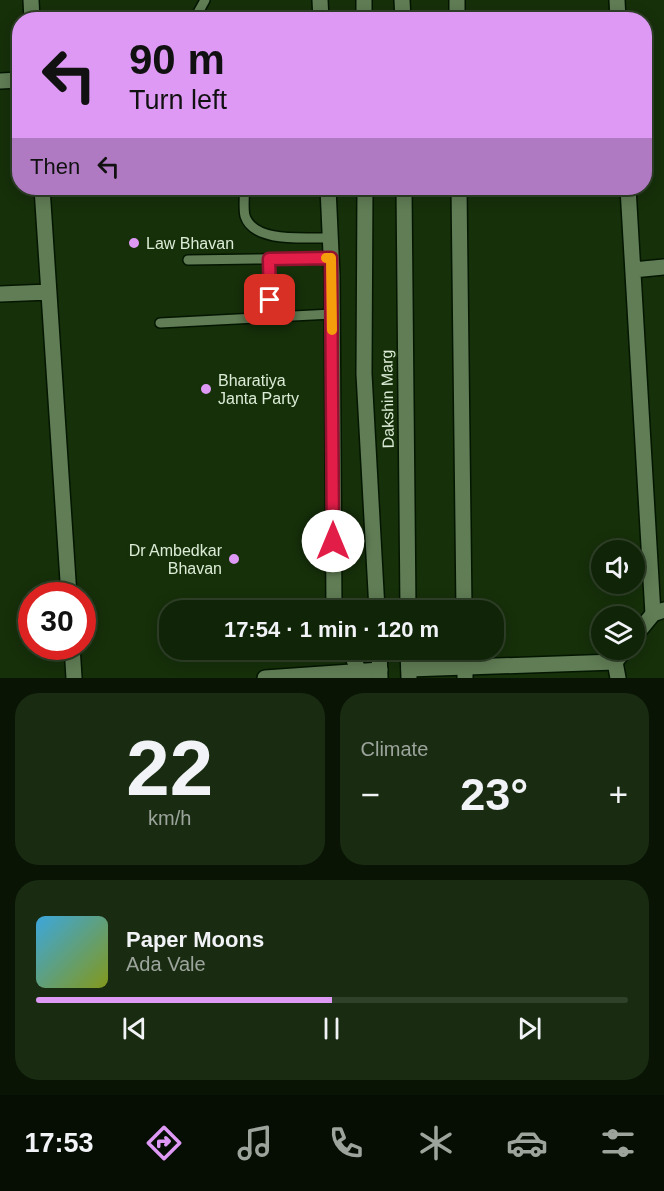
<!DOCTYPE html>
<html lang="en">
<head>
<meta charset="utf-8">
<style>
  body { margin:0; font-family:Helvetica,sans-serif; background:#192c12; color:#f1f3f6; height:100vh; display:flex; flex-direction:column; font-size:22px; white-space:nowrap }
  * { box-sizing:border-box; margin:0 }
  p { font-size:20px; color:#9ca49c }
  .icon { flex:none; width:33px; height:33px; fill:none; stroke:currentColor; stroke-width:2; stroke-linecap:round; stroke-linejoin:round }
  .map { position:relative; height:678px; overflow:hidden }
  .details { display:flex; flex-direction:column; gap:15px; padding:15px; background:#091404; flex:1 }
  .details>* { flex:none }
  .banner { position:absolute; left:12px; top:12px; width:640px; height:183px; border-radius:24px; box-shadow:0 3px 15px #0003,0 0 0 2px #304129; background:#dd99f4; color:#111; overflow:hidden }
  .buttons { position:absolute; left:591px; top:540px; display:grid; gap:12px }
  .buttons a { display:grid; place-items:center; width:54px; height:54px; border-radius:50%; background:#102408; box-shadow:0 3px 15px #0003,0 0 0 2px #304129; font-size:30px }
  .speed { position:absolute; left:18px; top:582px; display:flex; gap:12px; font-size:30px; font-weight:700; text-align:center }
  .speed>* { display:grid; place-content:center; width:78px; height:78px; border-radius:50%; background:#102408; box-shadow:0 3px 15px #0003,0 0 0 2px #304129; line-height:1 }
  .speed .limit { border:9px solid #d22; background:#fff; color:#111 }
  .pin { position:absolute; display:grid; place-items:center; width:51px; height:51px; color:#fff; margin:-26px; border-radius:12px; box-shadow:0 3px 9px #0006 }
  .me { position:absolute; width:66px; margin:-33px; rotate:0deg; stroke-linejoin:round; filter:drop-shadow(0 0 4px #0008) }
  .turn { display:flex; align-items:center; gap:21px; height:126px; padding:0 18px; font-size:27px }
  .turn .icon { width:78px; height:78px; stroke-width:2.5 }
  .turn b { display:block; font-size:42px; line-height:51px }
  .then { display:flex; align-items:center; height:57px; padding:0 18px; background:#0003; gap:12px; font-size:22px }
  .big { font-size:45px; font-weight:800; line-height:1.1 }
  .details .tile { flex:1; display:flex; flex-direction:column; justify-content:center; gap:9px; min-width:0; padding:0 21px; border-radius:24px; background:#192c12 }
  .details .dial { align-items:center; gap:0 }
  .dial b { font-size:78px; line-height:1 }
  .song { display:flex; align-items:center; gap:18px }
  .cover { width:72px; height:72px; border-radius:9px; background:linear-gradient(135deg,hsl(200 70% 55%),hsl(70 70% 35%)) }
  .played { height:6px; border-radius:3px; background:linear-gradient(90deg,#dd99f4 50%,#304129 50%) }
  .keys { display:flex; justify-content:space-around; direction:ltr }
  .heat { display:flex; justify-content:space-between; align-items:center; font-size:33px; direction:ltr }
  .details .tiles { flex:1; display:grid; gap:15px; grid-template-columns:1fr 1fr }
  .tile:last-child { grid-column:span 2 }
  .trip { position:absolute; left:159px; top:600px; width:345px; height:60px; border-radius:24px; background:#102408; box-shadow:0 3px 15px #0003,0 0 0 2px #304129; font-weight:800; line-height:60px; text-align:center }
  .menu { display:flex; height:96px; justify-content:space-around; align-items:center; background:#060e03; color:#9ca49c }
  .menu .icon { width:42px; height:42px }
  .menu .current { color:#dd99f4 }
  .menu b { font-size:27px; color:#f1f3f6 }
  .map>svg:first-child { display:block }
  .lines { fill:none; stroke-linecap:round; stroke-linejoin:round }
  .service-casing { stroke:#041600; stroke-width:12 }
  .minor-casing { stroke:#041600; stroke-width:18 }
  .tertiary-casing { stroke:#041600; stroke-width:18 }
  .secondary-casing { stroke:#041600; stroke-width:18 }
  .service { stroke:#607d55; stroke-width:9 }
  .minor { stroke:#607d55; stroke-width:15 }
  .tertiary { stroke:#607d55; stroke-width:15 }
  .secondary { stroke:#607d55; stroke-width:15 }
  .route-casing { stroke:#92132f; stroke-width:15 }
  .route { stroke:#e11d48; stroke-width:10 }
  .slow { stroke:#f59e0b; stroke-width:10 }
  .poi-dot { fill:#dd99f4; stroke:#16300a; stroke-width:2 }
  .labels { text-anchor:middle; stroke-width:4.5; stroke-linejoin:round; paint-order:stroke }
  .poi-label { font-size:16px; fill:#dcecd6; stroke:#16300a; text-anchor:start }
  .street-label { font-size:16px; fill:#dcecd6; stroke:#16300a }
</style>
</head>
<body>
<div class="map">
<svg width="664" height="678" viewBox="0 0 664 678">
  <rect width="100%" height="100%" fill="#16300a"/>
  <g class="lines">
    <g class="service-casing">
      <path id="service" d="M194,20l11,-20
        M244,188c1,8 -1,20 1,28 9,28 62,21 85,22
        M269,259l1,41
        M188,260l143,-2
        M160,323l172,-9"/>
    </g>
    <g class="minor-casing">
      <path id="minor" d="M31,0l1,20
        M320,0l1,20
        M457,0v20
        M617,0l1,20
        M0,81l20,-1
        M42,188l27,408
        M328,188l4,87 2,335
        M459,188l5,422
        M628,188l25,426
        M633,270l31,-3
        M0,294l49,-2
        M72,646l2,32
        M350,650l9,22
        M465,650v28
        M615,662l3,16"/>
    </g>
    <g class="tertiary-casing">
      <path id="tertiary" d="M634,637l19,-23 11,-4
        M409,669l206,-7 10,-12
        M265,678l115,-8"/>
    </g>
    <g class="secondary-casing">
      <path id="secondary" d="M364,0v20
        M402,0l1,20
        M365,188l-1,186 13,236
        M404,188l4,422
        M379,650l1,28
        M408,650l1,28"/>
    </g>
    <use href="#service" class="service"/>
    <use href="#minor" class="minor"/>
    <use href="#tertiary" class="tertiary"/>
    <use href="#secondary" class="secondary"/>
  </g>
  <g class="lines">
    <g class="route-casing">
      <path id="route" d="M270,300l-1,-41 62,-1 2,283"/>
    </g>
    <use href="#route" class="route"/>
    <path class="slow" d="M326,258h5l1,72"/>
  </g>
  <g class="poi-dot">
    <circle cx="134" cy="243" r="6"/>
    <circle cx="206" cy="389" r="6"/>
    <circle cx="234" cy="559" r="6"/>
  </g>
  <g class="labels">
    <g class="poi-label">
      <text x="146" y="249">Law Bhavan</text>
      <text x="218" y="386">Bharatiya<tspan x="218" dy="18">Janta Party</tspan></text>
      <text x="222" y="556" text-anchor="end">Dr Ambedkar<tspan x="222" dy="18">Bhavan</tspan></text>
    </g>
    <g class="street-label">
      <text transform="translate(387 399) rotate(-91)" y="6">Dakshin Marg</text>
    </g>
  </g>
</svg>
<div class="buttons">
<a><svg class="icon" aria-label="sound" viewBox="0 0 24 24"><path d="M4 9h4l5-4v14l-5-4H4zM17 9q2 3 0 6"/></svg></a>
<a><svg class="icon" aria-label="layers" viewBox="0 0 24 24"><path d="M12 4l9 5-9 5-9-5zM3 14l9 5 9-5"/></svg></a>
</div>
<div class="speed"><div class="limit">30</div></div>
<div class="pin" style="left:270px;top:300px;background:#d93025"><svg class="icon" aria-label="arrive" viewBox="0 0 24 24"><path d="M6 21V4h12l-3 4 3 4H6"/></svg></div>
<svg class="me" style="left:333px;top:541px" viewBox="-20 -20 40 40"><circle r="19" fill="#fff"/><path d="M0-13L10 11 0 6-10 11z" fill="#e11d48"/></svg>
<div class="trip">17:54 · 1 min · 120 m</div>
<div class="banner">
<div class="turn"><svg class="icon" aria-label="left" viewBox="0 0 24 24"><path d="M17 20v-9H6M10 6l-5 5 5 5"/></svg><div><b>90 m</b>Turn left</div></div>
<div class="then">Then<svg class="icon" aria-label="left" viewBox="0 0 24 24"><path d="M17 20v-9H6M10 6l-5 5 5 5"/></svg></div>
</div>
</div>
<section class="details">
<div class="tiles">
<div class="tile dial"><b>22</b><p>km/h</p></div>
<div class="tile"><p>Climate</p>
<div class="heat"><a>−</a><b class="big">23°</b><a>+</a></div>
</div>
<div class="tile">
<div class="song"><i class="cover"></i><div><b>Paper Moons</b><p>Ada Vale</p></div></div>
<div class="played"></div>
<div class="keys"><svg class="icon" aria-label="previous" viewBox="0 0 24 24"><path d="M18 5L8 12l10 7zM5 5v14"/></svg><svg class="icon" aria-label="pause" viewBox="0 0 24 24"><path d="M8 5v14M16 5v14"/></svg><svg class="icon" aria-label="next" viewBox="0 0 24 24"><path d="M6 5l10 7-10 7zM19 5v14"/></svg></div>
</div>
</div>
</section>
<nav class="menu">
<b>17:53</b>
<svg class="icon current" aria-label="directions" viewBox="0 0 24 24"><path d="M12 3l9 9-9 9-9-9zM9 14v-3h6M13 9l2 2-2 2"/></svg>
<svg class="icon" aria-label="music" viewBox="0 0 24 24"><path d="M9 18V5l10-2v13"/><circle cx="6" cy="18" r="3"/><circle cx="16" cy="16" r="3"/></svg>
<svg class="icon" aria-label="phone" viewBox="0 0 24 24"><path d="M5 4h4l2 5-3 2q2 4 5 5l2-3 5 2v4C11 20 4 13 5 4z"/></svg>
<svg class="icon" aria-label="climate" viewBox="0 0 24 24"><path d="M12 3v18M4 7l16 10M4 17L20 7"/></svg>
<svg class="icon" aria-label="car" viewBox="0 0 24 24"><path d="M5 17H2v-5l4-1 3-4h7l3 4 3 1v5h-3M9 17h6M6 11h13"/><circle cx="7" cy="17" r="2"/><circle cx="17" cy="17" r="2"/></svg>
<svg class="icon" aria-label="filters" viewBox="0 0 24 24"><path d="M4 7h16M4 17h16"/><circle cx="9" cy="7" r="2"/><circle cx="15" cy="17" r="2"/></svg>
</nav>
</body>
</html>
